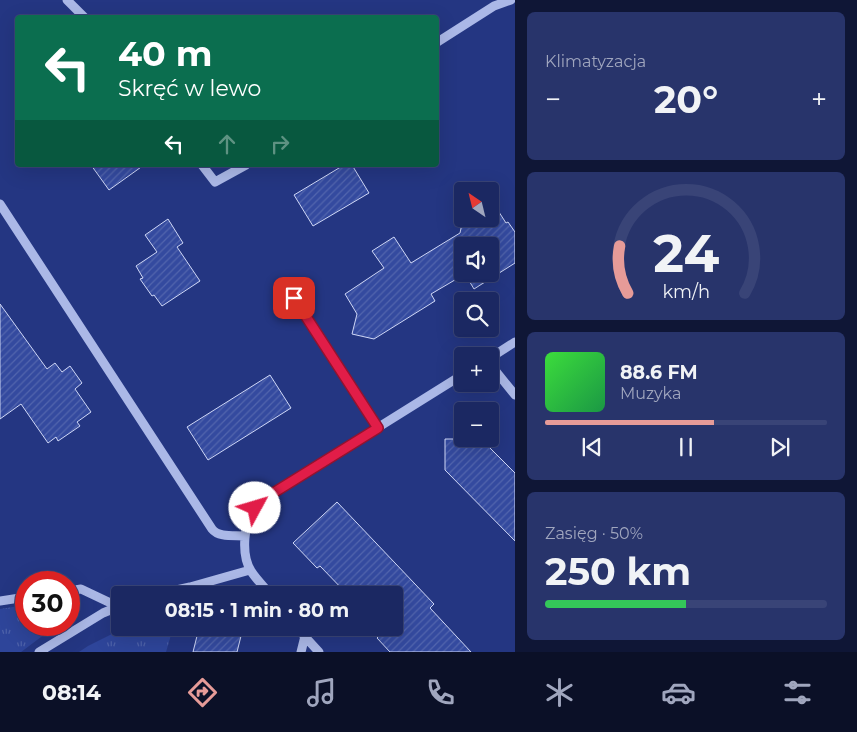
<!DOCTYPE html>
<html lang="pl">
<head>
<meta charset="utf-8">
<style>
  body { margin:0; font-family:Montserrat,sans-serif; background:#28346b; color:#f1f3f6; height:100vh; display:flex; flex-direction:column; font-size:19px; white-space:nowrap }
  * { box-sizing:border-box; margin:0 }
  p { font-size:16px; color:#a0a6be }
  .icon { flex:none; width:28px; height:28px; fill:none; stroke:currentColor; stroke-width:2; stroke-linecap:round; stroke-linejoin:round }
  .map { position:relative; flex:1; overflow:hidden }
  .side { display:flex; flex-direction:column; gap:12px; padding:12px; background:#0f1636; width:342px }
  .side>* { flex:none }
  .guide { position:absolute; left:15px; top:15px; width:424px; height:152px; border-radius:5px; box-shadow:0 5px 20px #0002,0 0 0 1px #394477; background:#0b6e4f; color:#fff; overflow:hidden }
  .needle { width:32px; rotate:325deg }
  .controls { position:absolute; left:454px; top:182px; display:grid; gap:10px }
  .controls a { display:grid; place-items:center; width:45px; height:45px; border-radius:5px; background:#1b2862; box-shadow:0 5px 20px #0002,0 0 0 1px #394477; font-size:25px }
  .speed { position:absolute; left:15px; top:571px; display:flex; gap:10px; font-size:25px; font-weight:700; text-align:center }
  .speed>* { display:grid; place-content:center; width:65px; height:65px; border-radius:50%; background:#1b2862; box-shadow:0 5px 20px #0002,0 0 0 1px #394477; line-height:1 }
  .speed .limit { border:8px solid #d22; background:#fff; color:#111 }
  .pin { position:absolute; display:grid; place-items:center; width:42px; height:42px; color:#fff; margin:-21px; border-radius:10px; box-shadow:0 2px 8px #0006 }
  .me { position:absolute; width:55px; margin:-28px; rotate:51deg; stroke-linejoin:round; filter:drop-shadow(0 0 4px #0008) }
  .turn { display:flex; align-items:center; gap:18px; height:105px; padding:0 20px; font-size:22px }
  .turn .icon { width:65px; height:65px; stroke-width:2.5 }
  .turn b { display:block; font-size:35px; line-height:42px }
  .lanes { display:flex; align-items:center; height:48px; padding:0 20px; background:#0003; justify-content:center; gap:25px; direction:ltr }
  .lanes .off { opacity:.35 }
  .big { font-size:38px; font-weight:700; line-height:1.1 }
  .side .tile { flex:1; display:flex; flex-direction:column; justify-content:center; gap:8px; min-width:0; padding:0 18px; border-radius:8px; background:#28346b }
  .side .dial { align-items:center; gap:0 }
  .dial svg { height:130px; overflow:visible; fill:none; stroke:#394477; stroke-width:7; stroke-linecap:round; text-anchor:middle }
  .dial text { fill:#f1f3f6; stroke:none }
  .song { display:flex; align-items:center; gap:15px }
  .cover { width:60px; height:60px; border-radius:8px; background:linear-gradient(135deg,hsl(120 70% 55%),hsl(140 70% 35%)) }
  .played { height:5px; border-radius:2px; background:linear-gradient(90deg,#e69b98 60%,#394477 60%) }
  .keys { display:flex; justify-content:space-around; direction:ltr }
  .heat { display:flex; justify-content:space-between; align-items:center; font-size:28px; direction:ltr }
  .charge { height:8px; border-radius:4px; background:linear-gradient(90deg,#34c759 50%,#394477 0) }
  .trip { position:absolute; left:111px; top:586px; width:292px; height:50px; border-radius:5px; background:#1b2862; box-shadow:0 5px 20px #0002,0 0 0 1px #394477; font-weight:700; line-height:50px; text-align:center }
  .menu { display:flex; height:80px; justify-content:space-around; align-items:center; background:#0b1027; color:#a0a6be }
  .menu .icon { width:35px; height:35px }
  .menu .selected { color:#e69b98 }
  .menu b { font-size:22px; color:#f1f3f6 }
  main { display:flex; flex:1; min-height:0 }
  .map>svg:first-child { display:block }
  .grass { fill:url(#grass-tufts) }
  .building { fill:url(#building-hatch); stroke:#cfd7f6; fill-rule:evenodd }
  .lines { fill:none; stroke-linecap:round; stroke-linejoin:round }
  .minor { stroke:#abb8e7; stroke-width:9 }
  .route-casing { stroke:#92132f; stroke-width:12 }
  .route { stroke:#e11d48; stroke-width:9 }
</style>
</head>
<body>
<main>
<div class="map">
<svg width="515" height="652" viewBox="0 0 515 652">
  <defs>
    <pattern id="grass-tufts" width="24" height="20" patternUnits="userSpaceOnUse" patternTransform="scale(1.25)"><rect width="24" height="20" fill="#2e459a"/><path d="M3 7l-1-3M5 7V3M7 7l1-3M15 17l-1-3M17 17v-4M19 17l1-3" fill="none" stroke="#4d61a9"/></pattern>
    <pattern id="building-hatch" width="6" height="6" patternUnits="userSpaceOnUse" patternTransform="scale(1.25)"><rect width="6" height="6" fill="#344a9f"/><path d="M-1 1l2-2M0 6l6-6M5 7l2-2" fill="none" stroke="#5265ad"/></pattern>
  </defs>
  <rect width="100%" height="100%" fill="#243682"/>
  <path class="grass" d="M26,605v20h31l-36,27h-21v-43z
    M124,628h49l-7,24h-87l9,-6z"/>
  <path class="building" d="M91,165h53l-35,25z
    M344,165h8l17,28 -56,33 -19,-31z
    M497,209l9,14 2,-1 7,10v31l-41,26 -9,-15 -34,20 4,7 -61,38 -22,-5 5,-20 -12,-20 39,-26 -12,-17 22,-14 17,26 49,-30 3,-14h27v-5zM462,246h28v28h-28z
    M168,219l15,24 -6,4 23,34 -38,25 -8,-11 -2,1 -12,-17 3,-1 -7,-12 21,-14 -12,-17z
    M0,304l47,65 8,-6 7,9 8,-6 12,17 -7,6 16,23 -14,10 3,4 -22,15 -2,-4 -8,6 -27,-39 -21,15z
    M270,375l21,33 -83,52 -21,-33z
    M445,439h36l34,34v68l-70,-71z
    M337,502l97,102 -4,4 41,44h-81l-13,-14 6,-6 -4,-4h16v-33h-47l-28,-29 -3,2 -24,-25z
    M199,628h44l-6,24h-44z"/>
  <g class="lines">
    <path class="minor" d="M67,0l18,18
      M436,43l58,-37 17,-6
      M202,165l13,17 31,-17
      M0,204l212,325c7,9 23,6 33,7
      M294,298l84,130
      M490,358l25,-16
      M490,364l25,31
      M69,591l12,-2 38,18
      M154,595l36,-8 60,-17
      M271,595c-7,-8 -15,-16 -20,-24 -10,-16 -8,-49 5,-63 4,-5 10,-9 14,-13l192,-120
      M0,601l26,-4
      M297,628l22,24
      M39,652l64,-39 17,-7
      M301,652l4,-16"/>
  </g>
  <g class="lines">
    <g class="route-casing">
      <path id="route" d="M255,508l15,-13 108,-67 -84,-130"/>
    </g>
    <use href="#route" class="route"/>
  </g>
</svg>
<div class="controls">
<a><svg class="needle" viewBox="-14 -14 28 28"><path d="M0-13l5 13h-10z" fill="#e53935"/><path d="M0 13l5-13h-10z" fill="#a0a6be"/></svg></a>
<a><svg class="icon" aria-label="sound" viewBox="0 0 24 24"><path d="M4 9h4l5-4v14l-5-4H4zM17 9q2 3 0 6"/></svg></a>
<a><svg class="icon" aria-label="search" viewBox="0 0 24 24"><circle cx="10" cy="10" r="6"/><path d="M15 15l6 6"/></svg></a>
<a>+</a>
<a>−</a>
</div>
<div class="speed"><div class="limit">30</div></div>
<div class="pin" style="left:294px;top:298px;background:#d93025"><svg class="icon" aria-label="arrive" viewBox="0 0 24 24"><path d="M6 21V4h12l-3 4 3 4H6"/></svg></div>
<svg class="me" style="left:255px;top:508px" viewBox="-20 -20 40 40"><circle r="19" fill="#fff"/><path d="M0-13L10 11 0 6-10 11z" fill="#e11d48"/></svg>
<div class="trip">08:15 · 1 min · 80 m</div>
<div class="guide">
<div class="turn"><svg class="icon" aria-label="left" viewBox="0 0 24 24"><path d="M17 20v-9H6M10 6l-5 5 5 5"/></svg><div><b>40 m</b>Skręć w lewo</div></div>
<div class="lanes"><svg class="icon" aria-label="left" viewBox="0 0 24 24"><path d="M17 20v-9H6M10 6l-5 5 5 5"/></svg><svg class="icon off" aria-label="ahead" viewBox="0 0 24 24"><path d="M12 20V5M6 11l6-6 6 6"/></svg><svg class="icon off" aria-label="right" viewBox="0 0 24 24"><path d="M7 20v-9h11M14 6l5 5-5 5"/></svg></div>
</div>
</div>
<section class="side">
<div class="tile"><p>Klimatyzacja</p>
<div class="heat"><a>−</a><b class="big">20°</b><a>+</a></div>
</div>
<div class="tile dial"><svg viewBox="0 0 100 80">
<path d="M14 69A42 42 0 1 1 86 69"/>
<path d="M14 69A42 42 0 0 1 9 40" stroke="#e69b98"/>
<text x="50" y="56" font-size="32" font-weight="700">24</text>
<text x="50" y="72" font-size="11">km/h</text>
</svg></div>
<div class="tile">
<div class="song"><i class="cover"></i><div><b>88.6 FM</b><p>Muzyka</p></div></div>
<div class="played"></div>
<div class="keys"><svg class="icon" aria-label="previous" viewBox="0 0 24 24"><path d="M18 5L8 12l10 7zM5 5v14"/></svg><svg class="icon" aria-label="pause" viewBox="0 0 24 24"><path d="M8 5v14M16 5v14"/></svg><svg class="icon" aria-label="next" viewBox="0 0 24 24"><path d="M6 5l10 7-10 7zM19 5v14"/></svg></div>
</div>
<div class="tile"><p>Zasięg · 50%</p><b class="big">250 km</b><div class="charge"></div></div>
</section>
</main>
<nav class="menu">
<b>08:14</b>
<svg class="icon selected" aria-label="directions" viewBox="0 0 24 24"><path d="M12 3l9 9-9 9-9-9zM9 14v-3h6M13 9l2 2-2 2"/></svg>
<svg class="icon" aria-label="music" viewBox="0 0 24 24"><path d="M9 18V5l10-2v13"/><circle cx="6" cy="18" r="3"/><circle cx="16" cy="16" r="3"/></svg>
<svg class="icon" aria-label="phone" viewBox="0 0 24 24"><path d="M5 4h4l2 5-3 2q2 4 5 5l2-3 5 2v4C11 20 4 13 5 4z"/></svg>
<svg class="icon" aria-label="climate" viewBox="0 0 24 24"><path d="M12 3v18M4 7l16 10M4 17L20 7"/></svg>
<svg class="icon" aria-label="car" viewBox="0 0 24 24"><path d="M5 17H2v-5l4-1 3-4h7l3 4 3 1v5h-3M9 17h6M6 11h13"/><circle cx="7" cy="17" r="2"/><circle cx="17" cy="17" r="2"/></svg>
<svg class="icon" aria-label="filters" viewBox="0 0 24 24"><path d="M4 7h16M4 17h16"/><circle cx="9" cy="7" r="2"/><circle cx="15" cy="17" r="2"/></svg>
</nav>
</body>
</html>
